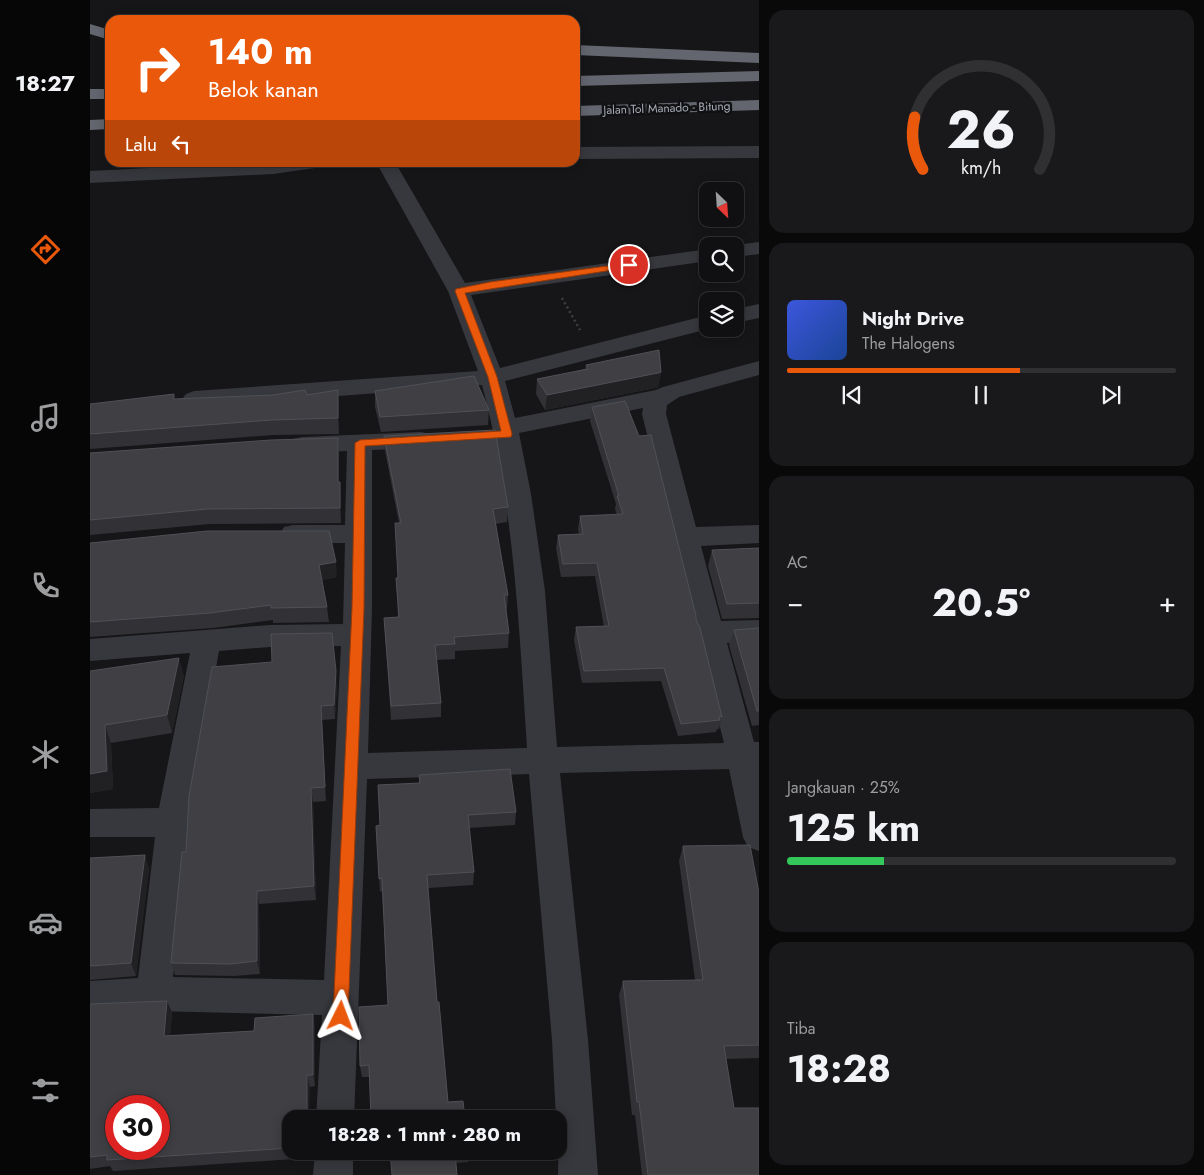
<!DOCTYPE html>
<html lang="id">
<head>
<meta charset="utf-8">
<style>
  body { margin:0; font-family:Jost,sans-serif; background:#19191b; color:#f1f3f6; height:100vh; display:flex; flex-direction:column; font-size:19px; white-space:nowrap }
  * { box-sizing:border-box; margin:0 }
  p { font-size:16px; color:#9c9d9f }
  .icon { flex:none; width:28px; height:28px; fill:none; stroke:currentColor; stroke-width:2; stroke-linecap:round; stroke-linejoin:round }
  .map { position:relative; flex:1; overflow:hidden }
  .side { display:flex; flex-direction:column; gap:10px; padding:10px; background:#09090a; width:445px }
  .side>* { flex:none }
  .hud { position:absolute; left:15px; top:15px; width:475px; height:152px; border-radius:15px; box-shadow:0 2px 12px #0003,0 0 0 1px #303032; background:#ea580c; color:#fff; overflow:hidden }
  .needle { width:32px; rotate:155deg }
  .tools { position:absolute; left:609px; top:182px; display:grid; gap:10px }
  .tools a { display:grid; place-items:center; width:45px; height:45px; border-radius:10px; background:#101012; box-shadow:0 2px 12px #0003,0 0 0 1px #303032; font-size:25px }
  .speed { position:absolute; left:15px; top:1095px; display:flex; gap:10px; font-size:25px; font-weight:700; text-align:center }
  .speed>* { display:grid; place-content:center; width:65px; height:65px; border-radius:50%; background:#101012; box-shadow:0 2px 12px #0003,0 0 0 1px #303032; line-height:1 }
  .speed .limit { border:8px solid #d22; background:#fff; color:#111 }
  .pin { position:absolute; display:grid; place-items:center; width:42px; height:42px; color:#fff; margin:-21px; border:2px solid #fff; border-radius:50%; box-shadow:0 1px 5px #0007 }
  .me { position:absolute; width:55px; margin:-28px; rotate:3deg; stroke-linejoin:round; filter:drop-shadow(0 0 4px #0008) }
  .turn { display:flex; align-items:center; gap:18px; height:105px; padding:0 20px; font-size:22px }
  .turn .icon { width:65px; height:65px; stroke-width:2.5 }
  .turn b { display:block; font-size:35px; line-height:42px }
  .then { display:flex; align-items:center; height:48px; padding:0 20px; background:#0003; gap:10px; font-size:19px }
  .big { font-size:38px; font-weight:700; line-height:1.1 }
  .side .widget { flex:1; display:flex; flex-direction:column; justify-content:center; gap:8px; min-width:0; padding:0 18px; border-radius:15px; background:#19191b }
  .side .dial { align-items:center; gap:0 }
  .dial svg { height:130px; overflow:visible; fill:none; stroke:#303032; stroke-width:7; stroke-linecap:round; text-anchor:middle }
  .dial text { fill:#f1f3f6; stroke:none }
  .song { display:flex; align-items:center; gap:15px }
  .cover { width:60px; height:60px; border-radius:8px; background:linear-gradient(135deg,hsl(230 70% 55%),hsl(220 70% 35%)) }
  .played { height:5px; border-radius:2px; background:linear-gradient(90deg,#ea580c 60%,#303032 60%) }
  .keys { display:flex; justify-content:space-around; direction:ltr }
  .heat { display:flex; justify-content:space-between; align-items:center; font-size:28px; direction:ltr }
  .charge { height:8px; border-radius:4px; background:linear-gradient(90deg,#34c759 25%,#303032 0) }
  .trip { position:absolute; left:192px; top:1110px; width:285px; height:50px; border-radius:15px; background:#101012; box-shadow:0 2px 12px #0003,0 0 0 1px #303032; font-weight:700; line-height:50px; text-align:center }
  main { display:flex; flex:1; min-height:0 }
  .tabs { display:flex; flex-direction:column; width:90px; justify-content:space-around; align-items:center; background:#060607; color:#9c9d9f }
  .tabs .icon { width:35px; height:35px }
  .tabs .current { color:#ea580c }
  .tabs b { font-size:22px; color:#f1f3f6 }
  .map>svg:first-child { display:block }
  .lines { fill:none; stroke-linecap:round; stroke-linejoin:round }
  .path { stroke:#3d3f44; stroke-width:2.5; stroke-dasharray:2 3; stroke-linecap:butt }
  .minor { fill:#37383d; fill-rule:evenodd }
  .motorway { fill:#63666e; fill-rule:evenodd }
  .wall { fill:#323236 }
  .shaded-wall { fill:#212124 }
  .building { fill:#3f3f44; stroke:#4f5156; fill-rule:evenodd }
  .route { fill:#ea580c; stroke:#983908 }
  .labels { text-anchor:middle; stroke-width:5; stroke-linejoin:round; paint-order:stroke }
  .far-street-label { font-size:12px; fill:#a8adb8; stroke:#111113 }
</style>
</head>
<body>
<main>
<nav class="tabs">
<b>18:27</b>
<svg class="icon current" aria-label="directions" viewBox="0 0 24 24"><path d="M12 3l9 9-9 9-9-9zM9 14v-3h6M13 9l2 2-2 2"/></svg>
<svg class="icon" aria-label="music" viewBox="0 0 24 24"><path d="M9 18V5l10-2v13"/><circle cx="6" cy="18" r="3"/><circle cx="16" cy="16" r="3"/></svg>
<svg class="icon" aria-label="phone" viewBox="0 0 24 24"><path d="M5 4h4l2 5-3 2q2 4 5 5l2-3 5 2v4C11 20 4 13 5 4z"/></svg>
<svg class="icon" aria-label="climate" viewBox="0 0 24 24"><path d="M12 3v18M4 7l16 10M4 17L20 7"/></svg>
<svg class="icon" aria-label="car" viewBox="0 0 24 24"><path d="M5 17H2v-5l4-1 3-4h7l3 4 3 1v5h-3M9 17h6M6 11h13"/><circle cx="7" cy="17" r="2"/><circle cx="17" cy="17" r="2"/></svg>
<svg class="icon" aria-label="filters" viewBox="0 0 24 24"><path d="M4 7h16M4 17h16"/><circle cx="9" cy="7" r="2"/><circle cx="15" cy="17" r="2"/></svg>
</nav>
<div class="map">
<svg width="669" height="1175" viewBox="0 0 669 1175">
  <rect width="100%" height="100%" fill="#161618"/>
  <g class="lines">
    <path class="path" d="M472,298l18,32"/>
    <path class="minor" d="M669,146v12l-184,1v-12z
      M178,162h56l-2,4 -7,2 -42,6 -183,9v-12z
      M286,162h19l70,121 243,-34v12l-237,34 29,73 208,-53v14l-203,52 10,37 141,-28 7,-3 96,-26v14l-80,22 -12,8 -1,9 30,113 63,-2v18l-58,3 20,75 38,-1v22l-32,1 27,99h5v109l-11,-4 -5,-10 -14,-68 -169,4 28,267 10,135h-40l1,-56h-3l-4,-79 -23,-266 -162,5 -13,340h-38l6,-104 -168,-4 -64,4v-34l48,-3 17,-141h-65v-28l69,-1 31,-155 -100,8v-22l180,-14 73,-1 2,-81h-52l-9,-2 -4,-7 4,-7 9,-2h52l2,-74 -45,2 -9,-2 -3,-6 3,-6 9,-2 119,-5 9,2 3,6 -3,6 -9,2 -49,2v158l-4,145 159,-5c-8,-122 -13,-244 -45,-363l-288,22 -8,-3 -4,-5 4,-5 8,-3 284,-20 -30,-80zM553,408l-1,6 53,215 -1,3 4,8 26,103 -167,4 -12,-156 -14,-97 -12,-61zM251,646l-17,334 -151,-3 16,-157 30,-169 51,-4z
      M669,242v12l-24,3v-11h-6z
      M669,304v14l-24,5v-14z
      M225,1151h38v24h-40z"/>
    <path class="motorway" d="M0,24l20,6v10l-20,-6z
      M485,45l184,8v10l-184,-8z
      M669,71v10l-184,5v-10z
      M0,89h20v10h-20z
      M669,100v10l-184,6v-10z
      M20,119v10l-20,1v-10z"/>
  </g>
  <path class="wall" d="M496,365l75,7 -3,15 -3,1 -110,22 -9,-16 1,-15 48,-10z
    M285,391l114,19 -1,15 -107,7 -6,-25z
    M217,395l32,10v29l-66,1 -183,14v-45l85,-5z
    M502,407l104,213 26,97 -3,12h-2l-1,3 -38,4 -17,-55 -79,2 -8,-43 2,-13h28l-9,-51 -34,1 -5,-29 2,-13 21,-1 -1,-5 2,-13 37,-1 -2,-6 1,-5 -26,-83z
    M294,436l124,71 -1,15 -12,2 13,71 -1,15h-1l3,23 -1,15 -53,3v8l-18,1 4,43v14l-50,3 -7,-102 14,-1 -2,-39h2l1,-55 -14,-72z
    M248,438l1,15v29l2,15v26l-131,1 -120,11v-82z
    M0,543l247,34 -15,3 5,27 2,15 -56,1v-3l-60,8 -123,9z
    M669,548v70l-37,1 -14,-53 4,-16z
    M669,628v97l-7,1 -23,-81 5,-15z
    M0,671l94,5 -12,57 -61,10 2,46 -23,4z
    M247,685l-2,34 -13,1 4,81 -13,1 3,98 -57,4 1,70 -26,2 -59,-1 -4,-12 15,-111z
    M329,775l97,37 -1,13 -46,3 5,44 -1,13 -45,3 9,114 11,100 17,17 -96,-42h-7l-2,-11 28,-61 -6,-114 -2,1 -4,-66 4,-1 39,-42z
    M593,846l76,47v165l-33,1 8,49 25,67h-117l-7,-60h-3l-13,-120 4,-14 72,-1 -16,-119z
    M55,855l4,14 -13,107 -46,4v-122z
    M77,1001l5,12 -2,23 145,-9v59l-5,1 -19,32v32h18v7l-196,13 -3,-5 -20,3v-165z
    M300,1151h78v11l-12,1z"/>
  <path class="shaded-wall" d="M571,372l-3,15 -3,1 -110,22 2,-15z
    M248,390l1,15v29l-1,-16z
    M248,438l1,15v44l-1,-15z
    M250,482l1,15v26l-1,-15z
    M246,562l1,15 -17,3 -1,-15z
    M89,658l5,18 -12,57 -5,-18z
    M246,671l1,14 -2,34 -1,-14z
    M231,706l1,14 4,81 -1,-14z
    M15,725l6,18 2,46 -23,4v-19z
    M221,788l2,14 3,98 -2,-14z
    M55,855l4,14 -13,107 -5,-13z
    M167,891l2,13 1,70 -3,-13z
    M77,1001l5,12 -3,35 -5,-12z
    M223,1014l2,13v59l-2,-11z
    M217,1075l3,12 -1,32h-2z"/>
  <path class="building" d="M569,350l2,22 -3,1 -111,22 -10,-16 51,-10 -2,-4z
    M384,376l15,34 -109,7 -5,-26z
    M215,390l2,5 31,-5v28l-67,2 -181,14v-30l84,-10v5l99,-4z
    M535,401l14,35 12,-1 45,181v4l4,8 22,89h-3l1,3 -39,4 -17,-56 -80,3 -8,-44 33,-1 -12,-63 -34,1 -5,-29 25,-1 -3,-18 43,-2 -6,-18h2l-27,-89z
    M405,430l13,77 -15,2 15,86h-4l5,38 -55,4 1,7 -20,1 6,58 -50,3 -7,-88 15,-1 -3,-39h2l-3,-55h6l-17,-87z
    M248,438v44h2v26l-133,1 -117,11v-67l181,-13z
    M117,531h122l7,31 -17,3 8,42 -56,1v-3l-61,8 -120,9v-79z
    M669,548v55l-32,1 -15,-54z
    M669,628v83h-2l-23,-81z
    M242,633l4,38 -2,34 -13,1 4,81 -14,1 3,98 -57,5v70l-26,3 -60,-1 11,-111h4l3,-56 23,-129 60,-5 -1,-28z
    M89,658l-12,57 -62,10 2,46 -17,3v-103z
    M420,769l6,43 -48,3 6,57 -47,3 10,127h2l9,100 15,-1 2,18h-94l-2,-54 -9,1 -1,-59 29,-2 -6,-127 -3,1 -3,-53 4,-1 -2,-40 42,-2 -1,-8z
    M660,845l9,48v152l-35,1 10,62h25v67h-111l-9,-73h-2l-14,-121 80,-1 -20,-134z
    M55,855l-14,108 -41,3v-108z
    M77,1001l-3,35 90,-5 1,-13 58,-4v61h-6v44h-16v29l-184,12v-5l-17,2v-153zM26,1106h43v43h-43z
    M300,1151h78v1l-13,1 2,22h-65z"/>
  <path class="route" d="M539,263h3v4l-167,26 32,84 15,57 -1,3 -146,9 -1,162 -16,408 -2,5 -5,2 -6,-2 -2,-5 19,-408 3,-165 5,-3 141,-9 -13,-54 -33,-86 1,-2 34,-7z"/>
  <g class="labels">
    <g class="far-street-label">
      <text transform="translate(577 108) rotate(-2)" y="4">Jalan Tol Manado - Bitung</text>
    </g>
  </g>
</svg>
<div class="tools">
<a><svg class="needle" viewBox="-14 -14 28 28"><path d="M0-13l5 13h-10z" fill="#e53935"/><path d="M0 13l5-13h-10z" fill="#9c9d9f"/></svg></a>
<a><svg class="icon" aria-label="search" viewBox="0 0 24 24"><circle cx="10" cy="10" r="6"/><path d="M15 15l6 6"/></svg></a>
<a><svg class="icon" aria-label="layers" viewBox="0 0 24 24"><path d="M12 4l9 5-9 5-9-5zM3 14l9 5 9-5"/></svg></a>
</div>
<div class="speed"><div class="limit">30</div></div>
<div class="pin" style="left:539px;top:265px;background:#d93025"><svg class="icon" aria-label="arrive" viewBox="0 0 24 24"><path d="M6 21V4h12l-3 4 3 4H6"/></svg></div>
<svg class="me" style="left:251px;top:1016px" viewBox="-20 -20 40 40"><path d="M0-17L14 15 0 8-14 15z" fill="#ea580c" stroke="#fff" stroke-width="4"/></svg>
<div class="trip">18:28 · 1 mnt · 280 m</div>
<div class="hud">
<div class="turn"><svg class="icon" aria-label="right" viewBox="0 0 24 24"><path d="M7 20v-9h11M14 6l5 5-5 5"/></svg><div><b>140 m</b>Belok kanan</div></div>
<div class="then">Lalu<svg class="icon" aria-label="left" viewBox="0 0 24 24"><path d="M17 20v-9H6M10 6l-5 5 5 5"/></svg></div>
</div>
</div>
<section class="side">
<div class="widget dial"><svg viewBox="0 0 100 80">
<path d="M14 69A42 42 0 1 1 86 69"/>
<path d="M14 69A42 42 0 0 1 9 37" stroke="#ea580c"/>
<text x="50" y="56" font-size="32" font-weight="700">26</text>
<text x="50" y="72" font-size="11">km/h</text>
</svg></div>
<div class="widget">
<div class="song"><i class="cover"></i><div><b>Night Drive</b><p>The Halogens</p></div></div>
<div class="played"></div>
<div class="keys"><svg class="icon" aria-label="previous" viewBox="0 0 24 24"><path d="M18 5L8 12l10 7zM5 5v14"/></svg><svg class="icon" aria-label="pause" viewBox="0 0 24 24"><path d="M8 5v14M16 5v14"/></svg><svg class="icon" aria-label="next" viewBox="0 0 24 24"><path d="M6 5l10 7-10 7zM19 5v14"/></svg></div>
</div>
<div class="widget"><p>AC</p>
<div class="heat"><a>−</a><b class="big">20.5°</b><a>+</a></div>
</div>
<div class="widget"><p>Jangkauan · 25%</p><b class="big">125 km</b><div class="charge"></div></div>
<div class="widget"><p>Tiba</p><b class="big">18:28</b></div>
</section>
</main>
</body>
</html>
